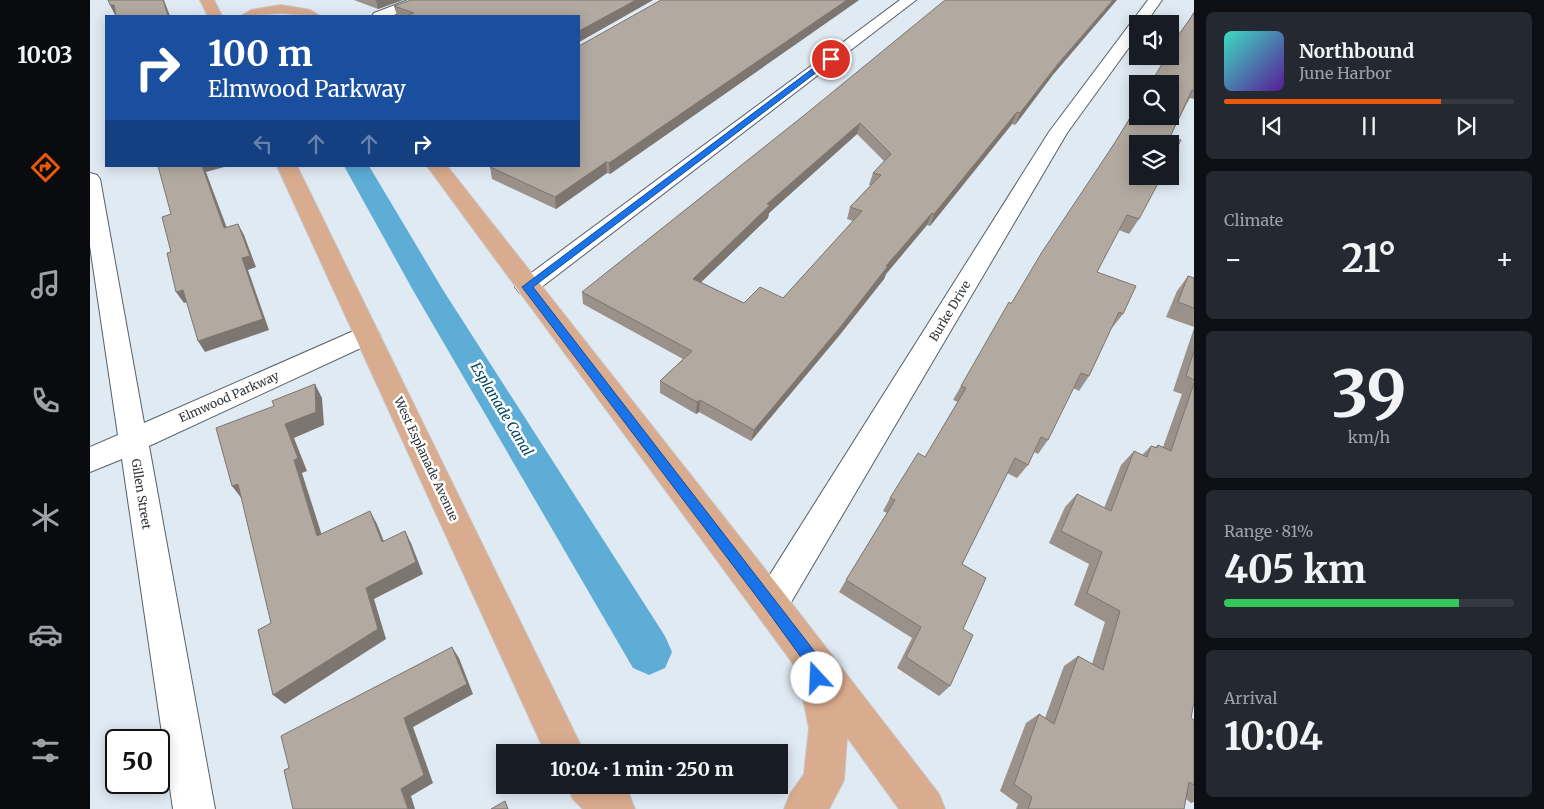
<!DOCTYPE html>
<html lang="en">
<head>
<meta charset="utf-8">
<style>
  body { margin:0; font-family:Merriweather,serif; background:#242831; color:#f1f3f6; height:100vh; display:flex; flex-direction:column; font-size:19px; white-space:nowrap }
  * { box-sizing:border-box; margin:0 }
  p { font-size:16px; color:#9ea1a6 }
  .icon { flex:none; width:28px; height:28px; fill:none; stroke:currentColor; stroke-width:2; stroke-linecap:round; stroke-linejoin:round }
  .map { position:relative; flex:1; overflow:hidden }
  .sheet { display:flex; flex-direction:column; gap:12px; padding:12px; background:#0d0f14; width:350px }
  .sheet>* { flex:none }
  .top-card { position:absolute; left:15px; top:15px; width:475px; height:152px; border-radius:0px; box-shadow:0 2px 12px #0003; background:#1a4fa0; color:#fff; overflow:hidden }
  .buttons { position:absolute; left:1039px; top:15px; display:grid; gap:10px }
  .buttons a { display:grid; place-items:center; width:50px; height:50px; border-radius:0px; background:#171b24; box-shadow:0 2px 12px #0003; font-size:25px }
  .speed { position:absolute; left:15px; top:729px; display:flex; gap:10px; font-size:25px; font-weight:700; text-align:center }
  .speed>* { display:grid; place-content:center; width:65px; height:65px; border-radius:50%; background:#171b24; box-shadow:0 2px 12px #0003; line-height:1 }
  .speed .limit { border:2px solid #111; border-radius:8px; background:#fff; color:#111 }
  .pin { position:absolute; display:grid; place-items:center; width:42px; height:42px; color:#fff; margin:-21px; border:2px solid #fff; border-radius:50%; box-shadow:0 1px 5px #0007 }
  .me { position:absolute; width:55px; margin:-28px; rotate:340deg; stroke-linejoin:round; filter:drop-shadow(0 0 4px #0008) }
  .turn { display:flex; align-items:center; gap:18px; height:105px; padding:0 20px; font-size:22px }
  .turn .icon { width:65px; height:65px; stroke-width:2.5 }
  .turn b { display:block; font-size:35px; line-height:42px }
  .lanes { display:flex; align-items:center; height:48px; padding:0 20px; background:#0003; justify-content:center; gap:25px; direction:ltr }
  .lanes .off { opacity:.35 }
  .big { font-size:38px; font-weight:700; line-height:1.1 }
  .sheet .tile { flex:1; display:flex; flex-direction:column; justify-content:center; gap:8px; min-width:0; padding:0 18px; border-radius:8px; background:#242831 }
  .sheet .dial { align-items:center; gap:0 }
  .dial b { font-size:65px; line-height:1 }
  .song { display:flex; align-items:center; gap:15px }
  .cover { width:60px; height:60px; border-radius:8px; background:linear-gradient(135deg,hsl(170 70% 55%),hsl(270 70% 35%)) }
  .played { height:5px; border-radius:2px; background:linear-gradient(90deg,#ea580c 75%,#363941 75%) }
  .keys { display:flex; justify-content:space-around; direction:ltr }
  .heat { display:flex; justify-content:space-between; align-items:center; font-size:28px; direction:ltr }
  .charge { height:8px; border-radius:4px; background:linear-gradient(90deg,#34c759 81%,#363941 0) }
  .trip { position:absolute; left:406px; top:744px; width:292px; height:50px; border-radius:0px; background:#171b24; box-shadow:0 2px 12px #0003; font-weight:700; line-height:50px; text-align:center }
  main { display:flex; flex:1; min-height:0 }
  .tab-bar { display:flex; flex-direction:column; width:90px; justify-content:space-around; align-items:center; background:#090b0e; color:#9ea1a6 }
  .tab-bar .icon { width:35px; height:35px }
  .tab-bar .active { color:#ea580c }
  .tab-bar b { font-size:22px; color:#f1f3f6 }
  .map>svg:first-child { display:block }
  .lines { fill:none; stroke-linecap:round; stroke-linejoin:round }
  .canal { fill:#5dadd7; fill-rule:evenodd }
  .minor-casing { stroke:#586168; stroke-width:2 }
  .major-casing { stroke:#c6c7c8; stroke-width:2 }
  .minor { fill:#fff; fill-rule:evenodd }
  .major { fill:#daac8f; fill-rule:evenodd }
  .wall { fill:#99918a; fill-rule:evenodd }
  .shaded-wall { fill:#7d7670 }
  .building { fill:#b2a9a0; stroke:#7d7670; fill-rule:evenodd }
  .route { fill:#1a73e8; stroke:#114b97 }
  .labels { text-anchor:middle; stroke-width:5; stroke-linejoin:round; paint-order:stroke }
  .street-label { font-size:12px; fill:#32363a; stroke:#fff }
  .water-label { font-size:14px; font-style:italic; fill:#004663; stroke:#fff }
</style>
</head>
<body>
<main>
<nav class="tab-bar">
<b>10:03</b>
<svg class="icon active" aria-label="directions" viewBox="0 0 24 24"><path d="M12 3l9 9-9 9-9-9zM9 14v-3h6M13 9l2 2-2 2"/></svg>
<svg class="icon" aria-label="music" viewBox="0 0 24 24"><path d="M9 18V5l10-2v13"/><circle cx="6" cy="18" r="3"/><circle cx="16" cy="16" r="3"/></svg>
<svg class="icon" aria-label="phone" viewBox="0 0 24 24"><path d="M5 4h4l2 5-3 2q2 4 5 5l2-3 5 2v4C11 20 4 13 5 4z"/></svg>
<svg class="icon" aria-label="climate" viewBox="0 0 24 24"><path d="M12 3v18M4 7l16 10M4 17L20 7"/></svg>
<svg class="icon" aria-label="car" viewBox="0 0 24 24"><path d="M5 17H2v-5l4-1 3-4h7l3 4 3 1v5h-3M9 17h6M6 11h13"/><circle cx="7" cy="17" r="2"/><circle cx="17" cy="17" r="2"/></svg>
<svg class="icon" aria-label="filters" viewBox="0 0 24 24"><path d="M4 7h16M4 17h16"/><circle cx="9" cy="7" r="2"/><circle cx="15" cy="17" r="2"/></svg>
</nav>
<div class="map">
<svg width="1104" height="809" viewBox="0 0 1104 809">
  <rect width="100%" height="100%" fill="#e0eaf3"/>
  <g class="lines">
    <path class="canal" d="M254,166h25l74,124 222,346 7,16 -7,16 -16,7 -16,-7 -219,-376z"/>
    <g class="minor-casing">
      <path id="minor" d="M318,0h20l-2,3 -35,13h-19l2,-3z
        M810,0h16l-381,292 -8,3 -8,-3 -4,-5 4,-5z
        M1058,0h14l-17,24h-7v11l-71,98 -284,483 -12,4 -12,-4 -5,-12 5,-12 290,-460z
        M0,173l7,2 3,4 44,244 214,-94 9,-3 9,3 4,6 -4,6 -227,105 66,363h-42l-51,-350 -32,13v-25l28,-12 -28,-189z"/>
    </g>
    <g class="major-casing">
      <path id="major" d="M110,0h14l8,16h-14z
        M191,5l29,5 10,6 -39,-3 -40,3 10,-6z
        M187,166h20l287,586h-39z
        M337,166h20l336,426 156,202 6,15h-46l-52,-72 -3,43 -15,29h-45l6,-15 14,-20 5,-46 -12,-59z
        M477,785h51l11,9 6,15h-52l-10,-10z"/>
    </g>
    <use href="#minor" class="minor"/>
    <use href="#major" class="major"/>
  </g>
  <path class="wall" d="M264,0h49l-25,9z
    M321,0h242l-74,42v-26h-182l-3,-10z
    M571,0h198l-249,174 -3,-1 -51,36 -64,-30 -2,-12 89,-1z
    M1104,11v88l-4,-1 -4,7 -16,32 -31,82 -10,15 -10,-4 -22,42 26,42 -11,14h-1l-22,48 -10,15 -6,-3 -25,52 -10,14 -4,-2 -6,13 -11,13 -10,-5 -45,91 1,65 -13,57 -11,10 -42,-28 15,-30 -73,-46 7,-12 41,-67 -4,-2 7,-13 35,-41 33,-55 -5,-2 8,-14 50,-82 103,-160 50,-83h-2l3,-5h5v-9l19,-27z
    M962,76l-37,49 -3,-1 -82,102 -3,-1 -41,49 -2,5 -46,58 -87,104 -52,-29 -3,2 -36,-21v-12l23,-22 -100,-55 -1,-12 225,-179zM767,134l27,27 -11,12 -4,12h2l-21,22 -3,12 6,2 -70,77 -39,5 -43,-21 67,-64 1,-5z
    M1098,276l6,2v49l-28,-10 11,-26z
    M1104,328v374l-3,16 3,2v82l-3,1 -5,-4 -2,10h-168l2,-5 -18,-13 26,-68 13,-9 6,4 19,-52 14,-10 14,8 13,-42 -31,-17 15,-41 -40,-21 16,-36 12,-13 27,14 17,-43 13,-14 8,4 9,-9 4,1 3,-2 5,2 19,-53 -9,-3z"/>
  <path class="shaded-wall" d="M73,0h1l6,16h-2z
    M286,0h27l-25,9z
    M546,0h17l-74,42v-11z
    M757,0h12l-249,174 -1,-11z
    M1023,0h4l-65,76 -37,49 5,-12 37,-48z
    M20,5h4l5,9 -4,1z
    M927,112l-5,12 -82,102 4,-12z
    M770,123l-3,11 -88,79 -1,5 -76,73 1,-12 74,-75z
    M516,162l1,11 -51,36 -1,-12z
    M112,166h26l-22,6 25,67 -7,-11z
    M842,213l-5,12 -41,49 -2,5 -46,58 -87,104 3,-11 132,-164z
    M148,224l6,11 12,32 -8,3 21,60 -64,22 -7,-11 44,-83z
    M93,290l7,11 -6,2 -8,-11z
    M225,384l7,14 2,27 -30,13 13,33 -5,2 24,75 -9,-12 -23,-76 -9,-36z
    M610,400l-1,12 -3,2 1,-12z
    M148,484l4,15 -10,-13z
    M280,511l7,13 12,30 -7,-12z
    M315,531l6,12 12,31 -49,25 12,40 -101,65 -12,-9z
    M362,647l7,11 14,36 -60,33 20,56 -22,13 4,13h-7l-7,-20 3,-71z"/>
  <path class="building" d="M18,0h55l5,16h-52l-2,-11h-4z
    M321,0h225l-57,31v-15h-173l8,-3 -20,-7z
    M571,0h186l-238,163 -3,-1 -51,35 -65,-30 1,-1h88v-120z
    M855,0h168l-56,65 -37,48 -3,-1 -83,102 -2,-1 -46,53h2l-46,59 -88,105 -54,-30 -3,2 -37,-21 32,-30 -110,-59 225,-179zM770,123l31,31 -18,19 8,2 -31,32 12,4 -79,87 -23,-11 -16,16 -51,-24 77,-74 -3,-1z
    M1104,13v78l-2,-1 -22,47 11,3 -11,22v-18h-32v32h24l-23,43 -12,-4 -30,57 39,14 -13,28 -4,-2 -30,64 -8,-3 -33,67 -7,-3 -13,28 -13,-7 -53,106 24,14 -23,51 10,6 -23,51 -44,-29 15,-30 -75,-47 49,-80 -5,-2 28,-45 7,4 41,-69 -5,-2 48,-84 2,2 31,-52 72,-108 24,-39v11h32v-32h-20l17,-28h3v-5l2,-3 -2,-1z
    M68,166h44l22,62 14,-4 12,32 -8,2 21,61 -65,22 -15,-51 -7,2 -9,-39 4,-1 -9,-35 9,-3z
    M1098,276l6,2v30l-16,-6z
    M1104,351v29l-8,-4z
    M1104,383v319l-3,16 3,2v65l-5,-3 -5,27h-156l4,-12 -18,-13 25,-70 15,10 24,-68 25,14 17,-59 -33,-18 15,-41 -41,-21 16,-37 34,17 23,-60 13,6 4,-11 6,2 1,-3 13,6z
    M225,384l1,28 -31,12 13,34 -4,2 23,76 53,-25 12,31 23,-11 11,31 -50,26 12,41 -105,66 -15,-65 13,-7 -33,-139 -6,2 -16,-58 58,-22 -2,-5z
    M362,647l15,37 -63,34 20,57 -23,14 7,20h-115l-9,-39 5,-2 -8,-32z
    M415,801l3,8h-17z"/>
  <path class="route" d="M738,57l6,2 -301,228 285,369 6,22 -2,5 -5,2 -6,-2 -5,-19 -40,-55 -244,-322z"/>
  <g class="labels">
    <g class="street-label">
      <text transform="translate(860 311) rotate(-59)" y="4">Burke Drive</text>
      <text transform="translate(139 397) rotate(-24)" y="4">Elmwood Parkway</text>
      <text transform="translate(336 459) rotate(65)" y="4">West Esplanade Avenue</text>
      <text transform="translate(51 494) rotate(81)" y="4">Gillen Street</text>
    </g>
    <g class="water-label">
      <text transform="translate(412 409) rotate(59)" y="5">Esplanade Canal</text>
    </g>
  </g>
</svg>
<div class="buttons">
<a><svg class="icon" aria-label="sound" viewBox="0 0 24 24"><path d="M4 9h4l5-4v14l-5-4H4zM17 9q2 3 0 6"/></svg></a>
<a><svg class="icon" aria-label="search" viewBox="0 0 24 24"><circle cx="10" cy="10" r="6"/><path d="M15 15l6 6"/></svg></a>
<a><svg class="icon" aria-label="layers" viewBox="0 0 24 24"><path d="M12 4l9 5-9 5-9-5zM3 14l9 5 9-5"/></svg></a>
</div>
<div class="speed"><div class="limit">50</div></div>
<div class="pin" style="left:741px;top:59px;background:#d93025"><svg class="icon" aria-label="arrive" viewBox="0 0 24 24"><path d="M6 21V4h12l-3 4 3 4H6"/></svg></div>
<svg class="me" style="left:727px;top:678px" viewBox="-20 -20 40 40"><circle r="19" fill="#fff"/><path d="M0-13L10 11 0 6-10 11z" fill="#1a73e8"/></svg>
<div class="trip">10:04 · 1 min · 250 m</div>
<div class="top-card">
<div class="turn"><svg class="icon" aria-label="right" viewBox="0 0 24 24"><path d="M7 20v-9h11M14 6l5 5-5 5"/></svg><div><b>100 m</b>Elmwood Parkway</div></div>
<div class="lanes"><svg class="icon off" aria-label="left" viewBox="0 0 24 24"><path d="M17 20v-9H6M10 6l-5 5 5 5"/></svg><svg class="icon off" aria-label="ahead" viewBox="0 0 24 24"><path d="M12 20V5M6 11l6-6 6 6"/></svg><svg class="icon off" aria-label="ahead" viewBox="0 0 24 24"><path d="M12 20V5M6 11l6-6 6 6"/></svg><svg class="icon" aria-label="right" viewBox="0 0 24 24"><path d="M7 20v-9h11M14 6l5 5-5 5"/></svg></div>
</div>
</div>
<section class="sheet">
<div class="tile">
<div class="song"><i class="cover"></i><div><b>Northbound</b><p>June Harbor</p></div></div>
<div class="played"></div>
<div class="keys"><svg class="icon" aria-label="previous" viewBox="0 0 24 24"><path d="M18 5L8 12l10 7zM5 5v14"/></svg><svg class="icon" aria-label="pause" viewBox="0 0 24 24"><path d="M8 5v14M16 5v14"/></svg><svg class="icon" aria-label="next" viewBox="0 0 24 24"><path d="M6 5l10 7-10 7zM19 5v14"/></svg></div>
</div>
<div class="tile"><p>Climate</p>
<div class="heat"><a>−</a><b class="big">21°</b><a>+</a></div>
</div>
<div class="tile dial"><b>39</b><p>km/h</p></div>
<div class="tile"><p>Range · 81%</p><b class="big">405 km</b><div class="charge"></div></div>
<div class="tile"><p>Arrival</p><b class="big">10:04</b></div>
</section>
</main>
</body>
</html>
